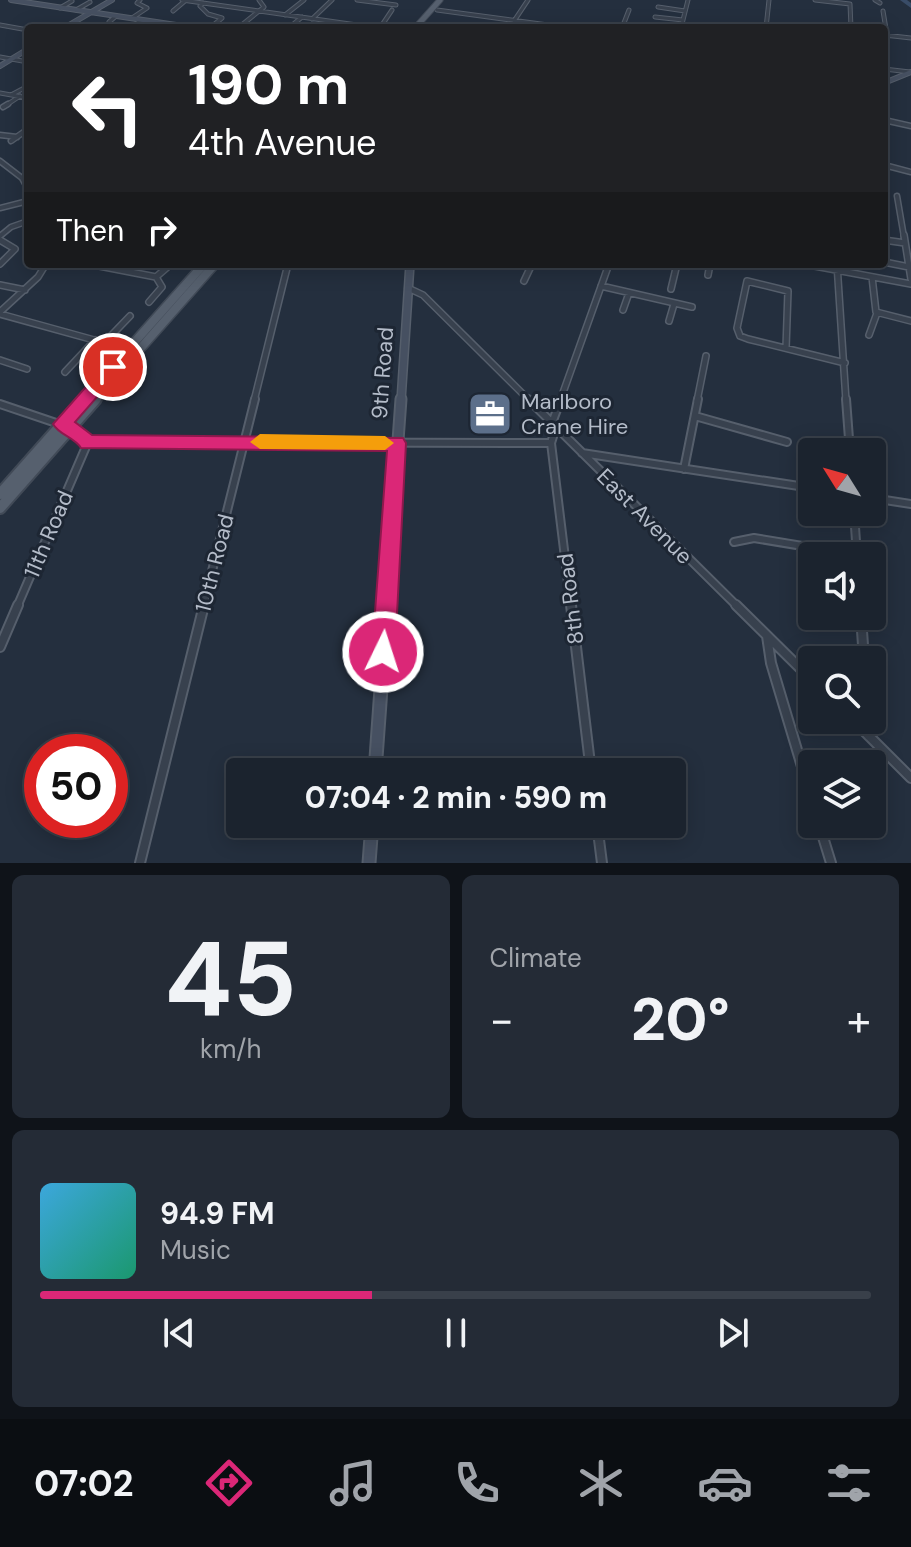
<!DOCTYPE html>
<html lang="en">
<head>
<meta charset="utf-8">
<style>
  body { margin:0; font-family:"DM Sans",sans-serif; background:#242b36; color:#f1f3f6; height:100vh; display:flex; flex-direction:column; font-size:30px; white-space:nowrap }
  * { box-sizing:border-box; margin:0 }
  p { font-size:26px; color:#a0a4aa }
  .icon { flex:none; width:44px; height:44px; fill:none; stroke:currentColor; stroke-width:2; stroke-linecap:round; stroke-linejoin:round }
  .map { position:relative; height:863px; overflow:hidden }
  .sheet { display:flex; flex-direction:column; gap:12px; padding:12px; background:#0f1319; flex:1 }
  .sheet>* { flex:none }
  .guide { position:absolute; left:24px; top:24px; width:864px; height:244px; border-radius:8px; box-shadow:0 4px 20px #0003,0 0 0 2px #39404a; background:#202124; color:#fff; overflow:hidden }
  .needle { width:52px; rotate:307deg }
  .fabs { position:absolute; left:798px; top:438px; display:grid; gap:16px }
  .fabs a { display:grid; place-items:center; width:88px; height:88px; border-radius:8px; background:#1b232e; box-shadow:0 4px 20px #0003,0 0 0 2px #39404a; font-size:40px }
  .speed { position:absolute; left:24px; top:734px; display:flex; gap:16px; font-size:40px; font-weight:700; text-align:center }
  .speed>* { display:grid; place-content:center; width:104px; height:104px; border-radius:50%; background:#1b232e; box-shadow:0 4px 20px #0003,0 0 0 2px #39404a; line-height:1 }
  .speed .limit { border:12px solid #d22; background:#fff; color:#111 }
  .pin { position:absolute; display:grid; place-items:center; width:68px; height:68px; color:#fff; margin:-34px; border:4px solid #fff; border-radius:50%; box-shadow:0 2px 8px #0007 }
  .me { position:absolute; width:88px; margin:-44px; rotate:4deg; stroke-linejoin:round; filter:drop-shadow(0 0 6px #0008) }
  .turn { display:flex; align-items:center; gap:28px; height:168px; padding:0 32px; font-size:36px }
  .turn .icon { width:104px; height:104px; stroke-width:2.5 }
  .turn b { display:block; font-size:56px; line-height:68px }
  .then { display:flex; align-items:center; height:76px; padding:0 32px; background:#0003; gap:16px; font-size:30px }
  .big { font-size:60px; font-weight:800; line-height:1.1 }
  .sheet .widget { flex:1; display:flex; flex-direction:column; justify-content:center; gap:12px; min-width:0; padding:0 28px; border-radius:12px; background:#242b36 }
  .sheet .dial { align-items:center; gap:0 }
  .dial b { font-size:104px; line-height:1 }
  .song { display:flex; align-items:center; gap:24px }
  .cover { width:96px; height:96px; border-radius:12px; background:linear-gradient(135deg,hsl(200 70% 55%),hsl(160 70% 35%)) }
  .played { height:8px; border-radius:4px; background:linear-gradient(90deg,#db2777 40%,#39404a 40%) }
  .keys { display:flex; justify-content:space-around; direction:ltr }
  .heat { display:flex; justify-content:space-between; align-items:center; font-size:44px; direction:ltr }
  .sheet .tiles { flex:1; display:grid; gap:12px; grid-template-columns:1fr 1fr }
  .widget:last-child { grid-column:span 2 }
  .trip { position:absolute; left:226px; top:758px; width:460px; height:80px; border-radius:8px; background:#1b232e; box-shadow:0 4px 20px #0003,0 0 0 2px #39404a; font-weight:800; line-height:80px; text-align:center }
  .menu { display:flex; height:128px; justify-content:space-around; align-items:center; background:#0b0e12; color:#a0a4aa }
  .menu .icon { width:56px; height:56px }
  .menu .current { color:#db2777 }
  .menu b { font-size:36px; color:#f1f3f6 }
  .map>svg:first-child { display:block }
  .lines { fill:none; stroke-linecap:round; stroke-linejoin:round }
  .river { fill:#394c67; fill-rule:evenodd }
  .street-far4-casing { stroke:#565f6c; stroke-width:5 }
  .street-far3-casing { stroke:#565f6c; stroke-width:7 }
  .street-far2-casing { stroke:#565f6c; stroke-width:8 }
  .street-far1-casing { stroke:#565f6c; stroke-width:10 }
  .street-casing { stroke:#565f6c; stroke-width:12 }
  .secondary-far3-casing { stroke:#565f6c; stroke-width:6 }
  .secondary-far2-casing { stroke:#565f6c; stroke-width:10 }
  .secondary-far1-casing { stroke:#565f6c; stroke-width:13 }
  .secondary-casing { stroke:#565f6c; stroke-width:15 }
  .primary-far2-casing { stroke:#414a57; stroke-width:7 }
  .primary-far1-casing { stroke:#414a57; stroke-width:11 }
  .primary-casing { stroke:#414a57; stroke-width:14 }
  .street-far4 { stroke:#38414e; stroke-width:3 }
  .street-far3 { stroke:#38414e; stroke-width:4 }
  .street-far2 { stroke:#38414e; stroke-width:5 }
  .street-far1 { stroke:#38414e; stroke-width:6 }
  .street { stroke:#38414e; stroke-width:8 }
  .secondary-far3 { stroke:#465061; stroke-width:4 }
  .secondary-far2 { stroke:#465061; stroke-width:7 }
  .secondary-far1 { stroke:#465061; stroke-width:9 }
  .secondary { stroke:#465061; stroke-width:11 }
  .primary-far2 { stroke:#56606e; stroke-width:5 }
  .primary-far1 { stroke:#56606e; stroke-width:8 }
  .primary { stroke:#56606e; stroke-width:10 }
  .route { fill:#db2777; stroke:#8e194d; stroke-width:2 }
  .slow { fill:#f59e0b }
  .labels { text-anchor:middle; stroke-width:6; stroke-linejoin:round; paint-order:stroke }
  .street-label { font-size:22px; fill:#b4bcc9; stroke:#1d2633 }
  .poi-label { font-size:22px; fill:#b4bcc9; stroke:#1d2633; text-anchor:start }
</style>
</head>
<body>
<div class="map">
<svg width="911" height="863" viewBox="0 0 911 863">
  <rect width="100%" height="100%" fill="#242f3e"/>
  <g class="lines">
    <path class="river" d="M900,0h7l4,3v5z"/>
    <g class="street-far4-casing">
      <path id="street-far4" d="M182,0l196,28
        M357,0l39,5
        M815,0l35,4
        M875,0l5,3
        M203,3l-3,3 8,8 14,4 -12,10
        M850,4l1,24
        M658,7l27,4
        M60,8l12,-7
        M76,10l14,-8
        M437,10l133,18
        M173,11l13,-11
        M883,11l4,24
        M285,15l19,-15
        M655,17l28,3
        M132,18l15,-10 -10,-5 3,-3
        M312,19l20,-19
        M514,21l14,-21
        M109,22l7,-6
        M0,25l28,5
        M129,28l13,-8
        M238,28l26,-21 -5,-7
        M295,28l-5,-1 12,-10
        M380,28l12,-18
        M622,28l7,-18
        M681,28l7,-28
        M766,28l3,-28
        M884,35l27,3
        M0,57l28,5
        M884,69l26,3
        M0,93l28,5
        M11,95l17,-9
        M5,106l15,-10"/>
    </g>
    <g class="street-far3-casing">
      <path id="street-far3" d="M3,107l5,-3
        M884,120l27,6
        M0,135l17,2
        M11,141l17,-12
        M0,161l22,17 6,11
        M884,165l27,7
        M897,196l7,41
        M0,208l28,-7
        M0,236l11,-9 17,-6"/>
    </g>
    <g class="street-far2-casing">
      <path id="street-far2" d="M904,235l7,44
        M0,240l15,9 -15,15
        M884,240l21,3
        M884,262l25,5
        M89,264l67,13
        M804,264l107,20
        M837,264l9,137
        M708,275l2,-11
        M156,277l15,-13
        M872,277l4,35 35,9
        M524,281l8,-17
        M0,285l25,5
        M601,286l91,21
        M408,288l15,7 107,106
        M671,289l6,-25
        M149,302l13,-15 -6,-10
        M623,310l6,-17
        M0,312l38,-35 8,-13
        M0,314l123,34
        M669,321l5,-17
        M869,335l8,-22
        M104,343l26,-27
        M786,348l2,-57 -41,-10 -10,47 3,8 8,3 97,24
        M0,360l27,9
        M65,372l30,-32
        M254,401l34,-137
        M560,401l49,-137
        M697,401l9,-45"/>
    </g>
    <g class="street-far1-casing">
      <path id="street-far1" d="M528,399l210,208
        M846,399l4,53
        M0,404l71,24 17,14 -71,165
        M695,416l92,26
        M552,423l9,-24
        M556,427l-5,16 20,164
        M88,442l463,1
        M582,453l230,35
        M684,469l14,-70
        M872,498l39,6
        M854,512l3,44
        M734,542l20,-4 103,17
        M203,607l52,-208"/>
    </g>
    <g class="street-casing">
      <path id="street" d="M571,605l20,167
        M736,605l76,75
        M861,616l3,44
        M767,636l4,27 41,137
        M0,647l18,-42
        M853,720l58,58
        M868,720l1,16
        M597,824l5,39
        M819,824l12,39
        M140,863l64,-258"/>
    </g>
    <g class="secondary-far3-casing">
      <path id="secondary-far3" d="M11,0l185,28
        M64,28l48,-28
        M0,66l28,-17
        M884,83l27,-11"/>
    </g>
    <g class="secondary-far2-casing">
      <path id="secondary-far2" d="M401,401l9,-137"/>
    </g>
    <g class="secondary-far1-casing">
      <path id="secondary-far1" d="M386,607l15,-208"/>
    </g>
    <g class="secondary-casing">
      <path id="secondary" d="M375,772l12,-167
        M369,863l3,-39"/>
    </g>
    <g class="primary-far2-casing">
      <path id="primary-far2" d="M415,28l25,-28"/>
    </g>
    <g class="primary-far1-casing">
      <path id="primary-far1" d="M82,401l122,-137
        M94,401l121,-137"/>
    </g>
    <g class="primary-casing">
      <path id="primary" d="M0,494l84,-95
        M0,508l96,-109"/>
    </g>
    <use href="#street-far4" class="street-far4"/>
    <use href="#street-far3" class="street-far3"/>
    <use href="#street-far2" class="street-far2"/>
    <use href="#street-far1" class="street-far1"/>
    <use href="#street" class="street"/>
    <use href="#secondary-far3" class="secondary-far3"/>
    <use href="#secondary-far2" class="secondary-far2"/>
    <use href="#secondary-far1" class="secondary-far1"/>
    <use href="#secondary" class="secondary"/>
    <use href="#primary-far2" class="primary-far2"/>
    <use href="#primary-far1" class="primary-far1"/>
    <use href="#primary" class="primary"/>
  </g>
  <path class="route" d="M113,361l8,6 -2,5 -44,50 17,13 311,3 3,5 -11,209 -4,8 -8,4 -8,-4 -3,-8 15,-201 -306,-3c-7,-11 -22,-13 -28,-24l54,-61z"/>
  <path class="slow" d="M260,434l125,2 9,7 -9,7 -125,-1 -10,-7z"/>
  <defs>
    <g id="office-square" transform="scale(2.3)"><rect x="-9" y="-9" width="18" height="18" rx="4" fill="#5c6f8a" stroke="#1d2633"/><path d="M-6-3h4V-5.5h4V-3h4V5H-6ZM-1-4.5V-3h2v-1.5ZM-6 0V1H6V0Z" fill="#fff"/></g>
  </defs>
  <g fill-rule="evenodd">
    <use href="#office-square" x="490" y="414"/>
  </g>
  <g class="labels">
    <g class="street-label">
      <text transform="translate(382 373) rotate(-86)" y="8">9th Road</text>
      <text transform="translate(645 516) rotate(45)" y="8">East Avenue</text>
      <text transform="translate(48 534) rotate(-67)" y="8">11th Road</text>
      <text transform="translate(214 563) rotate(-76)" y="8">10th Road</text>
      <text transform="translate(570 599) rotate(-97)" y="8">8th Road</text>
    </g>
    <g class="poi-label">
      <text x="521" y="409">Marlboro<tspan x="521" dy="25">Crane Hire</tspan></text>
    </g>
  </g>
</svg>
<div class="fabs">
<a><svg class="needle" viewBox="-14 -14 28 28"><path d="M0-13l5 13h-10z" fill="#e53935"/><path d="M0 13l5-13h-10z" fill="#a0a4aa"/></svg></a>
<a><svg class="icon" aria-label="sound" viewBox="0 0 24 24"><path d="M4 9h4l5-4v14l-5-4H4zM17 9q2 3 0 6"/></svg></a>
<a><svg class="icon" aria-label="search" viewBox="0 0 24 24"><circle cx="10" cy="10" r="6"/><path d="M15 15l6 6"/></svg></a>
<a><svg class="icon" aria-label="layers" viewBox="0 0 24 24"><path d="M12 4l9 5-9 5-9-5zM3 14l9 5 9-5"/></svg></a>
</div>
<div class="speed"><div class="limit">50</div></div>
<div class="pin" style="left:113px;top:367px;background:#d93025"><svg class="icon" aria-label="arrive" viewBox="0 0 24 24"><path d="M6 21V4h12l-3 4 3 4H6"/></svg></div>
<svg class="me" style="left:383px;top:652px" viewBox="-20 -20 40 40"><circle r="17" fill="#db2777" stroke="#fff" stroke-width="3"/><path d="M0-11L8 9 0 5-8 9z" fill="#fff"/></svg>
<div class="trip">07:04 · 2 min · 590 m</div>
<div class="guide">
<div class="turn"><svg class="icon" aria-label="left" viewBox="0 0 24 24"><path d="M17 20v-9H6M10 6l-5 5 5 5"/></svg><div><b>190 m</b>4th Avenue</div></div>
<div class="then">Then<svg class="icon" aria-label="right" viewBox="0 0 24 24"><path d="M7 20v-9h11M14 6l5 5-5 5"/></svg></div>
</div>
</div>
<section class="sheet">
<div class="tiles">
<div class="widget dial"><b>45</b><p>km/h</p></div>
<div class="widget"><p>Climate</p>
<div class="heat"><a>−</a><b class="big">20°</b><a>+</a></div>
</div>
<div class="widget">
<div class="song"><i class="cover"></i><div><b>94.9 FM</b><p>Music</p></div></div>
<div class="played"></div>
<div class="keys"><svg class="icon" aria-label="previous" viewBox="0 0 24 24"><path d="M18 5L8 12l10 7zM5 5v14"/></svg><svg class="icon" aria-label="pause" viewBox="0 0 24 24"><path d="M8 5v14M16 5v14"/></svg><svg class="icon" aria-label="next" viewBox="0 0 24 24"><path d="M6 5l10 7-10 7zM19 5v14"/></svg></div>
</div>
</div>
</section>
<nav class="menu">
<b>07:02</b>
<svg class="icon current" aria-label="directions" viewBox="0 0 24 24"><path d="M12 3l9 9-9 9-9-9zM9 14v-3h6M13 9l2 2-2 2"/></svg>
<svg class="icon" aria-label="music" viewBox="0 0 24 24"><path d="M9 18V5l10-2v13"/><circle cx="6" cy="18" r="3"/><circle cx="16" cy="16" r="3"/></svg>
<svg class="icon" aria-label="phone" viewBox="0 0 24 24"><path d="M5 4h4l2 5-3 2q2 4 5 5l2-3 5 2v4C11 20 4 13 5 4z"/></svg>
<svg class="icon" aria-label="climate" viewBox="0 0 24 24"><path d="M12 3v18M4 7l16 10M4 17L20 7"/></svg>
<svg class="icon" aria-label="car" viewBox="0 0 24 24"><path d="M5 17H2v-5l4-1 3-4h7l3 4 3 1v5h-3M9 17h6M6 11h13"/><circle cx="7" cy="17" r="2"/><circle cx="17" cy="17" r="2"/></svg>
<svg class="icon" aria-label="filters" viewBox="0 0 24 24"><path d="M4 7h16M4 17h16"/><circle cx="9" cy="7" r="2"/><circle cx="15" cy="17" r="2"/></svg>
</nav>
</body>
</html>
